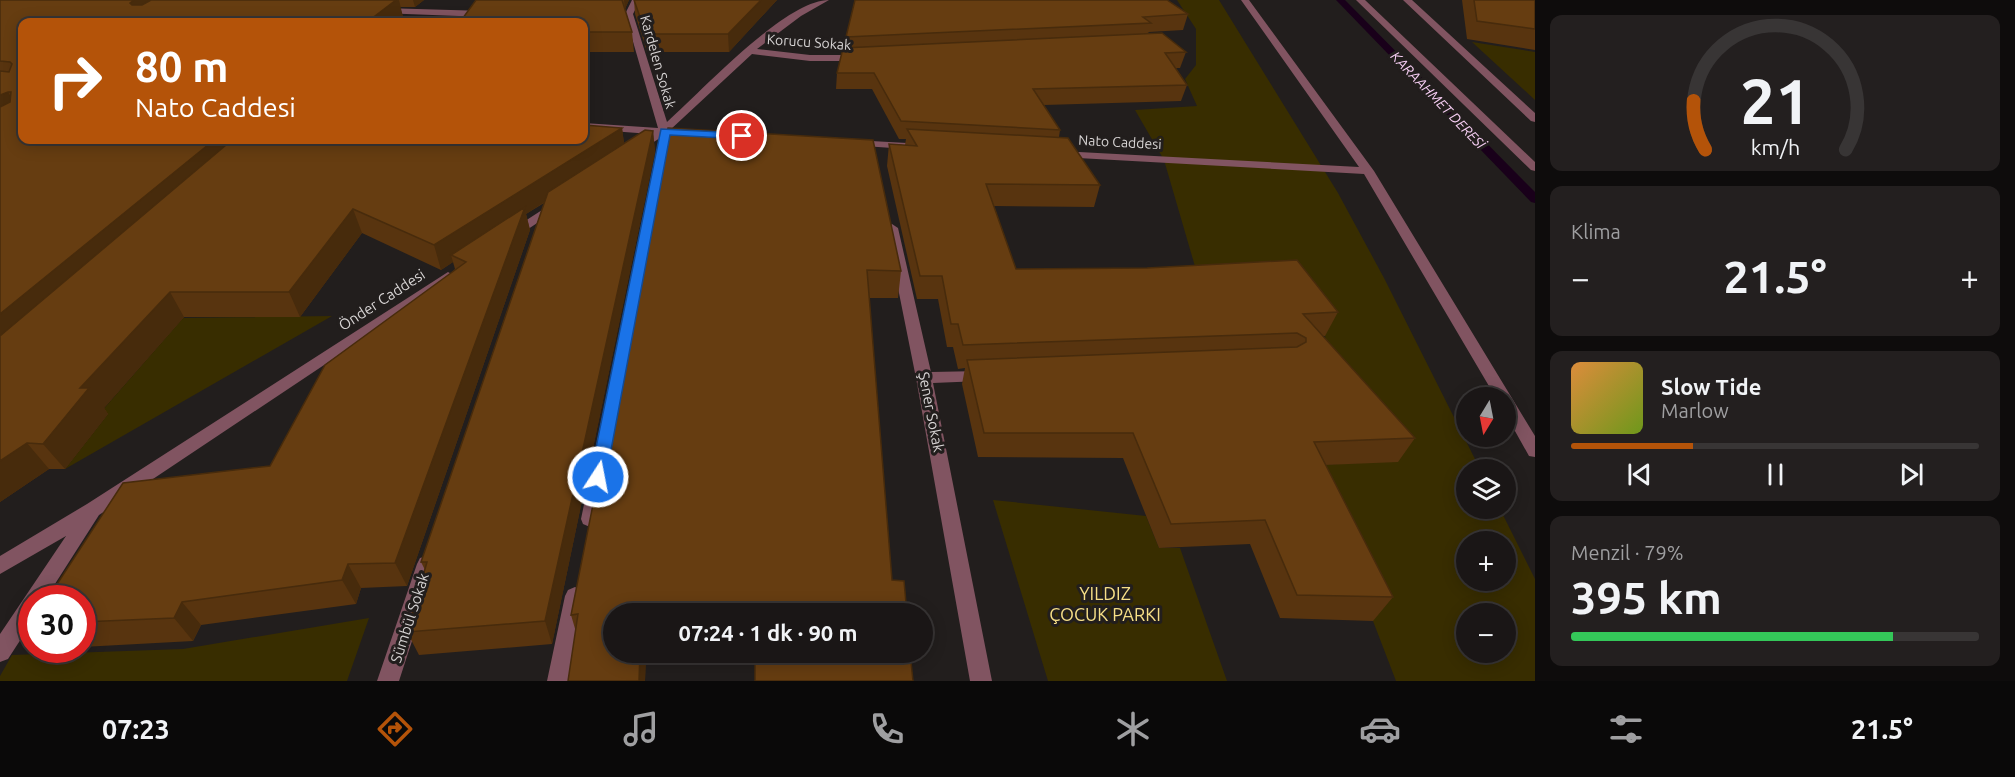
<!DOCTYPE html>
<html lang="tr">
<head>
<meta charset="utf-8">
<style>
  body { margin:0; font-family:Ubuntu,sans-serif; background:#231f1f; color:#f1f3f6; height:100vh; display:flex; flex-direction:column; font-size:22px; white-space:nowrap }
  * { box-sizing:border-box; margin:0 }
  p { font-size:20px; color:#9f9fa1 }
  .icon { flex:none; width:33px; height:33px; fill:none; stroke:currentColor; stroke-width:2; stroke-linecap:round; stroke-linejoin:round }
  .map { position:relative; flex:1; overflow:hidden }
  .side { display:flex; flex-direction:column; gap:15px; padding:15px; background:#0e0c0c; width:480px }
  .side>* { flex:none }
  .guide { position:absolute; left:18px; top:18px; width:570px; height:126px; border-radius:12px; box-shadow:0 3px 15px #0003,0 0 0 2px #383535; background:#b45309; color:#fff; overflow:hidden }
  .needle { width:39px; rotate:190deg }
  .fabs { position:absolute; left:1456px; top:387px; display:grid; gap:12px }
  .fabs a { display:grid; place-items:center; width:60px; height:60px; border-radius:50%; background:#1a1616; box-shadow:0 3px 15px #0003,0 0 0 2px #383535; font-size:30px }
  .speed { position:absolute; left:18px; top:585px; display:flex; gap:12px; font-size:30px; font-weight:700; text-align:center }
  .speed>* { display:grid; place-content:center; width:78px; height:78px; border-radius:50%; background:#1a1616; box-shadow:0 3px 15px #0003,0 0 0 2px #383535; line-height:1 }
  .speed .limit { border:9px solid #d22; background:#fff; color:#111 }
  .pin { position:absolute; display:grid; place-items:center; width:51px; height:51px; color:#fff; margin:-26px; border:3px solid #fff; border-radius:50%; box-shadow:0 2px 6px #0007 }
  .me { position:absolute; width:66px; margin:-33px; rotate:11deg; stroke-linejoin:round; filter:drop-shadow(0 0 4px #0008) }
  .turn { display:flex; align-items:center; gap:21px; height:126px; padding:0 18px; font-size:27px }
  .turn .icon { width:78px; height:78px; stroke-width:2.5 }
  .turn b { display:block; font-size:42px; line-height:51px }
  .big { font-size:45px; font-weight:600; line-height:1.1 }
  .side .widget { flex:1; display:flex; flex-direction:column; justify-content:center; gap:9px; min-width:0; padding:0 21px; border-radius:12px; background:#231f1f }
  .side .dial { align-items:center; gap:0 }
  .dial svg { height:156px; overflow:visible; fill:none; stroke:#383535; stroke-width:7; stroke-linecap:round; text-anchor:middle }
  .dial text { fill:#f1f3f6; stroke:none }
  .song { display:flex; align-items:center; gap:18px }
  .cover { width:72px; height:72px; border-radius:9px; background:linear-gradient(135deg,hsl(30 70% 55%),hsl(80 70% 35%)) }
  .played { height:6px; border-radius:3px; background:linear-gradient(90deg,#b45309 30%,#383535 30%) }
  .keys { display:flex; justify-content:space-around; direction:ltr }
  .heat { display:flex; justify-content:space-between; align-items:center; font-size:33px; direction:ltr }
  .charge { height:9px; border-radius:4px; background:linear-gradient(90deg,#34c759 79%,#383535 0) }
  .trip { position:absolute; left:603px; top:603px; width:330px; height:60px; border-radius:30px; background:#1a1616; box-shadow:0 3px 15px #0003,0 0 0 2px #383535; font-weight:600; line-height:60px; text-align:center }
  .tab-bar { display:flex; height:96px; justify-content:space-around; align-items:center; background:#0a0909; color:#9f9fa1 }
  .tab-bar .icon { width:42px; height:42px }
  .tab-bar .on { color:#b45309 }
  .tab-bar b { font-size:27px; color:#f1f3f6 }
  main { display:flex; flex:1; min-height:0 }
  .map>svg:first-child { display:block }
  .green { fill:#382d00; fill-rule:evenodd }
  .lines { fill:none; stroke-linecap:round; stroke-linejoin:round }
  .stream { fill:#19001a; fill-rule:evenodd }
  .minor { fill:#815461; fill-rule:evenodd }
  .wall { fill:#58340f }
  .shaded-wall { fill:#472b0c }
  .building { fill:#663d11; stroke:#472b0c; stroke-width:1.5 }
  .route { fill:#1a73e8; stroke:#114b97; stroke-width:1.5 }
  .labels { text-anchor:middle; stroke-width:6; stroke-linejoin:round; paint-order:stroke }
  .far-street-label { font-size:14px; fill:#d7d4d4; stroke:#221e1d }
  .far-water-label { font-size:14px; font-style:italic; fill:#f9d0f6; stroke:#221e1d }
  .street-label { font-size:15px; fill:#d7d4d4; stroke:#221e1d }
  .near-park-label { font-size:18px; fill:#f7df87; stroke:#221e1d }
</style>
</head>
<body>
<main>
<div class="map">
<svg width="1535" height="681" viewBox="0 0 1535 681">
  <rect width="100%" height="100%" fill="#221e1d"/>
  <path class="green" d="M1177,0h42l119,193 46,85 96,191 -13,1v38l33,1 35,70v102h-139l-23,-60 -72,-155 96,-5 -63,-73 -9,-52 -124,-49 -37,-127 -29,-50 62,-4 -12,-27 11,-14v-36zM1467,542h39v38h-39zM1467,614h39v38h-39z
    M1472,42l63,10v48z
    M332,316l-267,153 43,-55 -8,-1 83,-95z
    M993,500l153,16 13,32h21l47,133h-179z
    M369,618l-22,63h-347v-5l12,-21 171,-6z"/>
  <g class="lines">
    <path class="stream" d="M1336,0h9l190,192v11l-4,-1z"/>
    <path class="minor" d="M632,0h8l-7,14 34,108c34,-30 118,-122 162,-122l-28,16 -44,33 53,6h49l5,3 -5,3h-49l-58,-7 -82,76 2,2 -73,387 -2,5 -7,3 -7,-3 -2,-5 79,-381 -22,14 -6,-3 2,-2 17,-13 -67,-5v-6l74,5 -33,-114z
      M1241,0h8l125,171 161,265v21l-6,-1 -23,-41v-17h-10l-132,-224 -304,-17 -6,-3 6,-3 299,16z
      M1356,0h9l170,162v9l-4,-1z
      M1403,0h9l123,113v9l-4,-1z
      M383,8l102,3 4,3 -4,3 -105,-4 -1,-2z
      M853,140l54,3 6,3 -6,3 -58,-4 -2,-2z
      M556,201l6,4 -2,3 -44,29 -5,1 -6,-4z
      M892,224l6,4 33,144 50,-1 6,1 2,4 -2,4 -6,1 -48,2 59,298h-22l-54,-303 -30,-150z
      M448,272l7,4 -2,3 -354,236 -53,83h-14v24l-24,37 -8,3v-28l66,-98 -66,38v-18l87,-52z
      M427,556l7,2 3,6 -38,117h-22l40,-117 3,-6z
      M575,587l7,3 3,6 -16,85h-22l18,-85 3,-6z"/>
  </g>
  <path class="wall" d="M0,0h424l-9,7h-15l3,10 -6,5h-375v118l600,-12 2,16 29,-13 2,21 -103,492 -133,11 -12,-23 18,-62 -4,-8 123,-359 -18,11 4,16 -123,356 -46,2 -5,16 -155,21 -8,16 -111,6v-49l188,-132 185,-197 -2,-7 -12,8 -79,-37 -62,84h-116l-80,91 4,6 -43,55h-16l-49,33z
    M486,0h143l-4,9 7,23 2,20h-47z
    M634,0h143l-48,52h-82l-12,-38z
    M855,0l333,14 -5,16 -34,2 -1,1 38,19 -6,16h-4l11,17 -6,16 -137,4 16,25 -1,7 41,48 -6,22 -100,-1 22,63 322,43 -13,24h-2l92,102 -17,24 -73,3 68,132 -20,24 -93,-3 -30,-74 -91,4 -36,-90 -145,-1 -16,-73 3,-16 -7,1 -5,-22h-6l-9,-48h-21l-30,-133 2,-22 16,1 1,-6h-7l-27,-50h-36l1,-16 8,-25 1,-11z
    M1462,0h73v50l-68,-11z
    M668,128l233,143 -3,27h-29l-255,316v38h32l-1,29h-77l8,-49 -5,-17z"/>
  <path class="shaded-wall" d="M134,0h39l-34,22 -9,-19z
    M396,0h3l4,17 -6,5h-30z
    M413,0h11l-9,7z
    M624,0h5l-4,9z
    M761,0h16l-48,52 -1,-18z
    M584,32l3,20 -3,6z
    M8,92l13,21 -21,10v-28z
    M622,128l3,22 -99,64 4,16 -123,356 -12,-23 126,-345 -70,37 2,7 -12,8 -7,-25z
    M653,131l2,21 -103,492 -7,-23z
    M214,140h37l-251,216v-42z
    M353,209l9,24 -62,84 -11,-25z
    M170,292l14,25 -80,91 4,6 -43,55 -22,-25 37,-56z
    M27,443l22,26 -49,33v-41z
    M348,564l13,24 -5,16 -14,-24z
    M182,602l19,23 -8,16 -19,-23z
    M640,652h6l-1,29h-6z"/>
  <path class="building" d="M0,0h134l-4,3 2,2h10l9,-5h245l-29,22h-345v118h192l-214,174v-207l10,-5 1,-10h-3l-8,3v-24l9,1 3,-8 -2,-2 -10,-1z
    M476,0h146l10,32h-48v-10h-124z
    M634,0h127l-33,34h-82z
    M855,0h312l21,14 -45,3 8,6 -305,14z
    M1474,0h61v29l-58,-8z
    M1162,33l24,19 -21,1 22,32 -154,4 27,41 -159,-9 -27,-48h-37l6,-25z
    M584,125l38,3 -188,117 -81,-36 -64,83h-119l-90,96h9l-46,56 -16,-1 -27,18v-125l232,-196h352z
    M668,128l205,12 28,131 -34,-1 25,310 12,1 3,33h-293v38h26l-1,29h-71l10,-67 -7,1z
    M907,129l161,9 32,47 -114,-1 30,85 131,-1 150,-8 41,52 -35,2 112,124 -101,4 79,155 -96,-2 -32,-75 -94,4 -38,-91h-149l-17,-73 330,-13 9,-5v-4l-9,-5 -334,12 -5,-21h-7l-9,-48h-22l-31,-132 28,2z
    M645,130l8,1 -108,490 -138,11 20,-70h-6l127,-370z
    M525,207l-130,356 -47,1 -6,16 -160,22 -8,16 -92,4v-24h-34l75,-115 147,-17 55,-101 141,-103 -15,-7z
    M755,652h155l3,29h-158z"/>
  <path class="route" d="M661,129l81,4 5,3 -5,3 -72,-4 -64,342 -2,4 -6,2 -5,-2 -3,-4z"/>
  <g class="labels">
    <g class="far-street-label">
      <text transform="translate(809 42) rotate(4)" y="5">Korucu Sokak</text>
      <text transform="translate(658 62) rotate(74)" y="5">Kardelen Sokak</text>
      <text transform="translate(1120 142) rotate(3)" y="5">Nato Caddesi</text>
    </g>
    <g class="far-water-label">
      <text transform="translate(1438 100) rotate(46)" y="5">KARAAHMET DERESİ</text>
    </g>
    <g class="street-label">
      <text transform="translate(382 300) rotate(-33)" y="5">Önder Caddesi</text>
      <text transform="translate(931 412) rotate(79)" y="5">Şener Sokak</text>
      <text transform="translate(410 618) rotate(-72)" y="5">Sümbül Sokak</text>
    </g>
    <g class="near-park-label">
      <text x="1105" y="600">YILDIZ<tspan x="1105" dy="21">ÇOCUK PARKI</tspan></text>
    </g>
  </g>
</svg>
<div class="fabs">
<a><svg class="needle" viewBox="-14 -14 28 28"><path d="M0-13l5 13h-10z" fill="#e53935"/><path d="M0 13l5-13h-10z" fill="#9f9fa1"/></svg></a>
<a><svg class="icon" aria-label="layers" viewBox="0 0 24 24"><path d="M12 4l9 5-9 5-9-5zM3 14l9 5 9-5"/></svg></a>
<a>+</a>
<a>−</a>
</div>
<div class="speed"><div class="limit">30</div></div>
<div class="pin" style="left:742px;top:136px;background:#d93025"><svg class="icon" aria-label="arrive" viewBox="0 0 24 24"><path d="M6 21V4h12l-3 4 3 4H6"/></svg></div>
<svg class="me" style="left:598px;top:477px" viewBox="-20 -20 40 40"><circle r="17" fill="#1a73e8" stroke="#fff" stroke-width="3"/><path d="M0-11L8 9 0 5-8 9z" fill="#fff"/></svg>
<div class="trip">07:24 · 1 dk · 90 m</div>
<div class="guide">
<div class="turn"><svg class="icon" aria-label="right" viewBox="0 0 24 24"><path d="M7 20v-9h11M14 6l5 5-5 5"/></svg><div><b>80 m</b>Nato Caddesi</div></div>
</div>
</div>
<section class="side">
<div class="widget dial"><svg viewBox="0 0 100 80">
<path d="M14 69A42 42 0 1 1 86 69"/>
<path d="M14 69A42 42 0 0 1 8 44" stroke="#b45309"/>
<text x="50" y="56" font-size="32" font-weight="700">21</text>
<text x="50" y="72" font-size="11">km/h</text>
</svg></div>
<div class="widget"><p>Klima</p>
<div class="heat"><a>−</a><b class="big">21.5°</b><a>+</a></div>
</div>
<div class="widget">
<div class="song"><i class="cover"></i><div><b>Slow Tide</b><p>Marlow</p></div></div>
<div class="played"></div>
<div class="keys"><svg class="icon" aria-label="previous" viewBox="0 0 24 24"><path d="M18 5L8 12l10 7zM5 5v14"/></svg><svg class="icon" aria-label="pause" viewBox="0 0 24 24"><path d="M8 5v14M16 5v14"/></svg><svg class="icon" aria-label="next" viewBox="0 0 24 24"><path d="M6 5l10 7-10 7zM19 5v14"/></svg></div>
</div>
<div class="widget"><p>Menzil · 79%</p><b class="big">395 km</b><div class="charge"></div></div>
</section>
</main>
<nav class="tab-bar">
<b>07:23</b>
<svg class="icon on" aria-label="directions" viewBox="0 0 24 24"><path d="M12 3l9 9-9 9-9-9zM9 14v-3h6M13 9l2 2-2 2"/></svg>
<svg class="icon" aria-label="music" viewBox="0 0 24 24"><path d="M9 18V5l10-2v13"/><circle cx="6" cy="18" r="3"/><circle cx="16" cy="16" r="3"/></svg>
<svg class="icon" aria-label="phone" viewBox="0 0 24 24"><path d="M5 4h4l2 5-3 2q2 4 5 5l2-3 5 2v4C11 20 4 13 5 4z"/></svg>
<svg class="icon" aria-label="climate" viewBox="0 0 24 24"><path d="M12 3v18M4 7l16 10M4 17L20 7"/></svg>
<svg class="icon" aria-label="car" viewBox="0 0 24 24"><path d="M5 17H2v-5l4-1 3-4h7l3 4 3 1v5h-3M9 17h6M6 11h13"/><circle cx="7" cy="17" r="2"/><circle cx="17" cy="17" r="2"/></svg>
<svg class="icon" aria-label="filters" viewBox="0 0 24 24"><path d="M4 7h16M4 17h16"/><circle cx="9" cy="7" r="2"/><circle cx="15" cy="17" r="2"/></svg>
<b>21.5°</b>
</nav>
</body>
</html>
